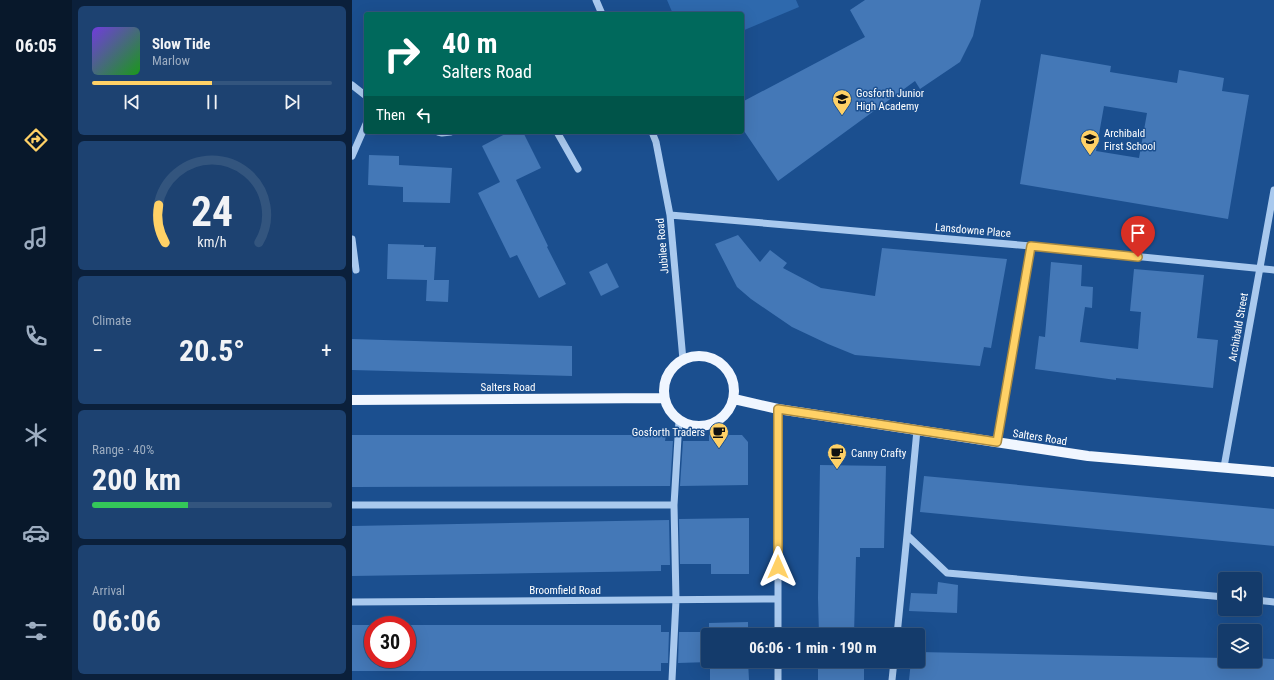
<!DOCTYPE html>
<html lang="en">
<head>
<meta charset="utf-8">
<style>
  body { margin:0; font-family:"Roboto Condensed",sans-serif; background:#1d4271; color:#f1f3f6; height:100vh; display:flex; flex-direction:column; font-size:15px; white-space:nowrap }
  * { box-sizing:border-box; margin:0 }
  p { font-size:13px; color:#9dadc1 }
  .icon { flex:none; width:22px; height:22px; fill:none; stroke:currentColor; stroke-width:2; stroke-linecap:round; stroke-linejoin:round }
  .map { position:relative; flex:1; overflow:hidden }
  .panel { display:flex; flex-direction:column; gap:6px; padding:6px; background:#0b203b; width:280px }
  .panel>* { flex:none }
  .banner { position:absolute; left:12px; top:12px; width:380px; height:122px; border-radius:4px; box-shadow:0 4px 16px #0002,0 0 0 1px #33557e; background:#00695c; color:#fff; overflow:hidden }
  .buttons { position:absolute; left:866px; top:572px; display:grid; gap:8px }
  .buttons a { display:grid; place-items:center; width:44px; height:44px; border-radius:4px; background:#143b6b; box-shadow:0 4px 16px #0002,0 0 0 1px #33557e; font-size:20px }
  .speed { position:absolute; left:12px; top:616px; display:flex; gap:8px; font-size:20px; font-weight:700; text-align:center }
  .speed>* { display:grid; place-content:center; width:52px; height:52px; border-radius:50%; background:#143b6b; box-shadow:0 4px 16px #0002,0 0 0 1px #33557e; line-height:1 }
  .speed .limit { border:6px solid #d22; background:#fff; color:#111 }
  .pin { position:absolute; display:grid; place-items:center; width:34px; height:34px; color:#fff; margin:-41px -17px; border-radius:50% 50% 50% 0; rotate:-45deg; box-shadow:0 0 4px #0007 }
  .pin .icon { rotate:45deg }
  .me { position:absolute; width:44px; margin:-22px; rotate:0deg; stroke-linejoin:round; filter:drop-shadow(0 0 3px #0008) }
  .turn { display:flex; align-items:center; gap:14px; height:84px; padding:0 12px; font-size:18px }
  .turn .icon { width:52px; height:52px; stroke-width:2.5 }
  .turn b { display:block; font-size:28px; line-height:34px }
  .then { display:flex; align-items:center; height:38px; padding:0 12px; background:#0003; gap:8px; font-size:15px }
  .big { font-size:30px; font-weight:700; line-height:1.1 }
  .panel .card { flex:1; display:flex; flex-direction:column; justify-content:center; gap:6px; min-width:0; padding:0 14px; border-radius:6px; background:#1d4271 }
  .panel .dial { align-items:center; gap:0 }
  .dial svg { height:104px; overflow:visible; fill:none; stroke:#33557e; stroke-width:7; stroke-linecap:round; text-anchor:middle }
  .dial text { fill:#f1f3f6; stroke:none }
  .song { display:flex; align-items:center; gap:12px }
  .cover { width:48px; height:48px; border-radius:6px; background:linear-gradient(135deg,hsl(260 70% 55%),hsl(120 70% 35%)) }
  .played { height:4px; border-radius:2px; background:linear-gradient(90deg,#ffd166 50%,#33557e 50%) }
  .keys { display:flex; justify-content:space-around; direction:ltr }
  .heat { display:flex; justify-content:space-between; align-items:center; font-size:22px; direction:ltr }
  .charge { height:6px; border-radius:3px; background:linear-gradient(90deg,#34c759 40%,#33557e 0) }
  .trip { position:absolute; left:349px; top:628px; width:224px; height:40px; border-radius:4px; background:#143b6b; box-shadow:0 4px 16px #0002,0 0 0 1px #33557e; font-weight:700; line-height:40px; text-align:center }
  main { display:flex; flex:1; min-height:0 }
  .dock { display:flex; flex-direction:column; width:72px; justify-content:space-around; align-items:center; background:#08182b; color:#9dadc1 }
  .dock .icon { width:28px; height:28px }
  .dock .selected { color:#ffd166 }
  .dock b { font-size:18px; color:#f1f3f6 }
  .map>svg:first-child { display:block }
  .green { fill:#2e69ad }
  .building { fill:#4478b7; fill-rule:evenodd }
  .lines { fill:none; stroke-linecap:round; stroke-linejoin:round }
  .minor { stroke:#a9c9ee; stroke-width:7 }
  .major { stroke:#f0f6ff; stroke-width:10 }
  .route-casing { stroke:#a68842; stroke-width:10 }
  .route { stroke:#ffd166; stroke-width:7 }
  .labels { text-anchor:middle; stroke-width:3; stroke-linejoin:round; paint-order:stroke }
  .poi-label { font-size:11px; fill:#fff; stroke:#1b4f8f; text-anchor:start }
  .street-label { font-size:11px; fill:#fff; stroke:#1b4f8f }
</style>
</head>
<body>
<main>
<nav class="dock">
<b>06:05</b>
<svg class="icon selected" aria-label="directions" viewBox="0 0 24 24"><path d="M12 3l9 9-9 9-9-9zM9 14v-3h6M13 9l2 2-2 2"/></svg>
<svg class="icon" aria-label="music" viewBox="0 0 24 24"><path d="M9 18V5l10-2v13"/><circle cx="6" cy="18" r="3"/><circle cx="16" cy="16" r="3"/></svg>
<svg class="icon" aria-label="phone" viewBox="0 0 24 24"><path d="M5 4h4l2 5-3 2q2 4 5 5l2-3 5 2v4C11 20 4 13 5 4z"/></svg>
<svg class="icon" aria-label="climate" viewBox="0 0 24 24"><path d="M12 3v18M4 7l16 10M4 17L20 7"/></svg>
<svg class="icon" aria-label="car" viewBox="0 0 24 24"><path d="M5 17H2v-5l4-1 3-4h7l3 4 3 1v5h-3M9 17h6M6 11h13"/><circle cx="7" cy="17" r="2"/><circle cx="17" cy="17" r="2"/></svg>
<svg class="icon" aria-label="filters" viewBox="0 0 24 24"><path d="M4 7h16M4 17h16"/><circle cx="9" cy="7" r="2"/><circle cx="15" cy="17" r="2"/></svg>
</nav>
<section class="panel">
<div class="card">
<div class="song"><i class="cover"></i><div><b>Slow Tide</b><p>Marlow</p></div></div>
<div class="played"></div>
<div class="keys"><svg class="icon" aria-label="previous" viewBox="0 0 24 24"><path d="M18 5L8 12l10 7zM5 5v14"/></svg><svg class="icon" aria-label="pause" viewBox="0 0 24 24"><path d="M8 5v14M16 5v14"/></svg><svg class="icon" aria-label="next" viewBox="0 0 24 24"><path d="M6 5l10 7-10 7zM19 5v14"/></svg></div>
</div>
<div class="card dial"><svg viewBox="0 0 100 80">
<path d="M14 69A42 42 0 1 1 86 69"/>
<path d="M14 69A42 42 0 0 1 9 40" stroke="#ffd166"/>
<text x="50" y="56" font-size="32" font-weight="700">24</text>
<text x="50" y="72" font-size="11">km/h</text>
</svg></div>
<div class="card"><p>Climate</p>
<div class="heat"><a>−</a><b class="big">20.5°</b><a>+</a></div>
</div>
<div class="card"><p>Range · 40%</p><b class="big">200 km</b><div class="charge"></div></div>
<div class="card"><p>Arrival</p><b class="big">06:06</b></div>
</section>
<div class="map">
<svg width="922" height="680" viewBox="0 0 922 680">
  <rect width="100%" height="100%" fill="#1b4f8f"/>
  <path class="green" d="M315,0h129l3,7 -57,24v-17h-69z"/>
  <path class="building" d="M513,0h116l-8,36 -13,26 -40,27 -5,-8 -137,100 -36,-53v-26l123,-65 -15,-27z
    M689,54l70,12 -1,6 67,11 2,-13 45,8 -2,13 27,4 -21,124 -208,-35zM752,106l43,7 -8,45 -43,-7z
    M157,132h14l18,36 -25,12 32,66 -1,1 19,37 -27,14 -22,-43 -7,3 -32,-65 22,-11 -18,-36z
    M17,155l30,1v9l53,3 -2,35 -47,-1v-15l-35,-2z
    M386,235l22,27 10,-12 17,13 -4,5 38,20 54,8 7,-48 125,11 -16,89 -7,-1 -4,19 -125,-11 -27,-11 -36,-17 -41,-28 -14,-12 -22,-43z
    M36,244l36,1v2h12l-2,33h15l-1,22 -22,-1 1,-21 -40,-1z
    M699,262l31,3 -1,21 12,1 -1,21 -7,-1 -5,35 58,7 3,-37 -11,-1 4,-42 70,6 -7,63 21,2 -5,48 -97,-10v2l-81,-11 4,-33 6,1z
    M255,263l12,24 -18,9 -12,-24z
    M0,339l220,7v30l-220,-6z
    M0,435h314l-1,6h8l-3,45 -318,1z
    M357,435h33l6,7v43l-68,1 3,-45h26z
    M468,465l66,1 -2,82h-24v9h-4l-2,78h-35l-1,-37z
    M572,476l350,33v37l-354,-34z
    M397,518v56h-38v-10h-31l-1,-45z
    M317,520l1,45h-9v6l-309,5v-50z
    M586,582l20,3 -1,28 -48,-2 2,-18 26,1z
    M396,622v13h-40v26h40l1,19h-39v-18l-32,1 1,-31h30v-9z
    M0,625h309v7h8l-1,31h-7v8h-309zM21,625h34v34h-34z
    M566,652l307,6v3h30v-3l19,1v21h-365l2,-19h7z
    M466,661h46v19h-46z"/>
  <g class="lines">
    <path class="minor" d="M244,0l6,14
      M0,85l14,11
      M86,132l4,1 9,-1
      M205,132l21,37
      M300,132l4,10 14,73 13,145
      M0,156l14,-32
      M318,215l361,31 243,24
      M0,239l4,31
      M565,430l-10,105 40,38 278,24
      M645,442l34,-196
      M872,467l50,-277
      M0,505h322
      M903,600l19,2
      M0,602l426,-3
      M426,635v-226
      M545,635l10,-100
      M320,680l4,-80 -2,-95 5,-84
      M426,680v-19
      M540,680l2,-19"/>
    <path class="major" d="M312 391a35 35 0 1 1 70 0a35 35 0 1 1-70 0Z
      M382,399l44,10 310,47 186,16
      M0,400l312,-2"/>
  </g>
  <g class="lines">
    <g class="route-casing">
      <path id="route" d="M426,567v-158l219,33 34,-196 107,11"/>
    </g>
    <use href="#route" class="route"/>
  </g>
  <defs>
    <g id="school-pin" transform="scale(1)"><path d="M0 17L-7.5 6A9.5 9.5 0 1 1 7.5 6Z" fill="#ffd166" stroke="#1b4f8f"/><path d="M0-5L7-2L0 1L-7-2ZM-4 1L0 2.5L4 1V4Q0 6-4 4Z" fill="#111"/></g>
    <g id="cafe-pin" transform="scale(1)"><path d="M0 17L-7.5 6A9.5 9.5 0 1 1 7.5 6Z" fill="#ffd166" stroke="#1b4f8f"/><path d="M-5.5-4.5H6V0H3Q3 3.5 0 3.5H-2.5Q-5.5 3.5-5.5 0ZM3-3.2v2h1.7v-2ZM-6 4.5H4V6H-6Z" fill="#111"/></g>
  </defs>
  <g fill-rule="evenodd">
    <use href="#school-pin" x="490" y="99"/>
    <use href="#school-pin" x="738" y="139"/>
    <use href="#cafe-pin" x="367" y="432"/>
    <use href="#cafe-pin" x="485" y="453"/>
  </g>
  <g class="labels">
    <g class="poi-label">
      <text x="504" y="97">Gosforth Junior<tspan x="504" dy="13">High Academy</tspan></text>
      <text x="752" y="137">Archibald<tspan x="752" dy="13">First School</tspan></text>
      <text x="353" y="436" text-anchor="end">Gosforth Traders</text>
      <text x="499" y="457">Canny Crafty</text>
    </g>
    <g class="street-label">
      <text transform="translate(621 230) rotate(5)" y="4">Lansdowne Place</text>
      <text transform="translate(310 246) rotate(-95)" y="4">Jubilee Road</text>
      <text transform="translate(886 327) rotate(-80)" y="4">Archibald Street</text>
      <text x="156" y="391">Salters Road</text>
      <text transform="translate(688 437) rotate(9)" y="4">Salters Road</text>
      <text x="213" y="594">Broomfield Road</text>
    </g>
  </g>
</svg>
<div class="buttons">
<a><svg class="icon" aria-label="sound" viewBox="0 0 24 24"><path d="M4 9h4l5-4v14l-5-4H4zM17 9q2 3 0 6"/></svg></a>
<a><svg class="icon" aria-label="layers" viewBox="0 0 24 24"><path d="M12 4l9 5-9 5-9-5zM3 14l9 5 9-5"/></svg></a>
</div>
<div class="speed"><div class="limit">30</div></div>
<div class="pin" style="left:786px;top:257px;background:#d93025"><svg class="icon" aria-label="arrive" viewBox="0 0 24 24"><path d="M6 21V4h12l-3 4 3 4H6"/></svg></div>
<svg class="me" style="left:426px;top:567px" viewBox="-20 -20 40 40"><path d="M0-17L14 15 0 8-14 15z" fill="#ffd166" stroke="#fff" stroke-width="4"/></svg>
<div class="trip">06:06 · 1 min · 190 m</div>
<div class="banner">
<div class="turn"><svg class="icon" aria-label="right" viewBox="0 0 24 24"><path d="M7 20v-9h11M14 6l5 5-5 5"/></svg><div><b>40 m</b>Salters Road</div></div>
<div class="then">Then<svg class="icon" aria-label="left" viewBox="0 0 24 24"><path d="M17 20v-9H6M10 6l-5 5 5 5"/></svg></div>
</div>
</div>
</main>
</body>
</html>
